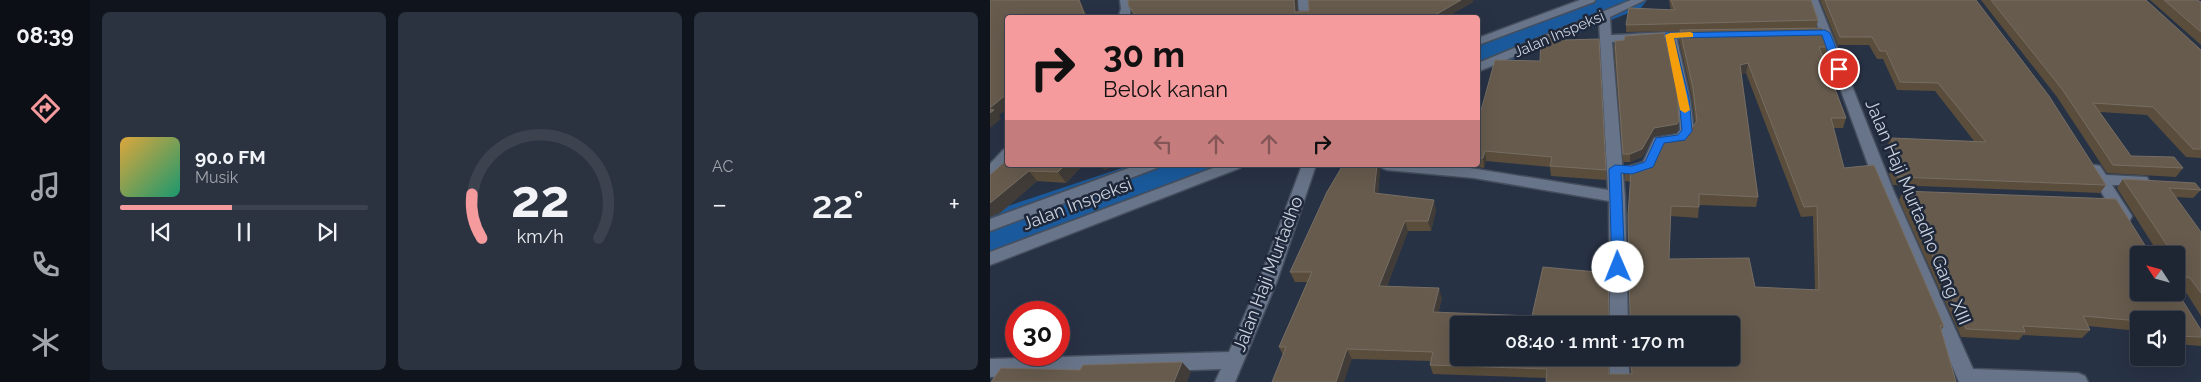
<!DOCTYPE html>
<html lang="id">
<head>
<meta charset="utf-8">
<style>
  body { margin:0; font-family:Raleway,sans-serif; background:#2b3240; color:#f1f3f6; height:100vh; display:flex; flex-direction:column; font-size:19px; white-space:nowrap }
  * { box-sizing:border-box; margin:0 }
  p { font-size:16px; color:#a1a5ac }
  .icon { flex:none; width:28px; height:28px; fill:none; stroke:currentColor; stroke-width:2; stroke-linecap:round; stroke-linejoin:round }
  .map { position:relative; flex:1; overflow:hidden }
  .details { display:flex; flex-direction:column; gap:12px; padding:12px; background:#10151d; width:900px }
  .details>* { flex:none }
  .hud { position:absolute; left:15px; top:15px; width:475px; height:152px; border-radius:5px; box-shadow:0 5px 20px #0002,0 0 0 1px #3c434f; background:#f59b9d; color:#111; overflow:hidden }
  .needle { width:32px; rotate:306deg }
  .controls { position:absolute; left:1140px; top:246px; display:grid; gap:10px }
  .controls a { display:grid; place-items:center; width:55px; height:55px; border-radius:5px; background:#1e2634; box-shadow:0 5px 20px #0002,0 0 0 1px #3c434f; font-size:25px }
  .speed { position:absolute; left:15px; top:301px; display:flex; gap:10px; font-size:25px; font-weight:700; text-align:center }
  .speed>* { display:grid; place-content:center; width:65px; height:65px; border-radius:50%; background:#1e2634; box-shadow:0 5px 20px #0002,0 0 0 1px #3c434f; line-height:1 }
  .speed .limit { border:8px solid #d22; background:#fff; color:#111 }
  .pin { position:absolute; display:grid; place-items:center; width:42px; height:42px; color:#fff; margin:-21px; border:2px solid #fff; border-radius:50%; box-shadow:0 1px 5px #0007 }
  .me { position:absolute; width:55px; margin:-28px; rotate:359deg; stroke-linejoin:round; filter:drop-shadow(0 0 4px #0008) }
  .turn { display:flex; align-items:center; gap:18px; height:105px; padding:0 15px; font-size:22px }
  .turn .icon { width:65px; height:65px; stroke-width:2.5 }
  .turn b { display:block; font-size:35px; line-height:42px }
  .lanes { display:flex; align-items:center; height:48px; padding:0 15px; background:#0003; justify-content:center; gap:25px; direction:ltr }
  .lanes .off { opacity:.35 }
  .big { font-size:38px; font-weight:600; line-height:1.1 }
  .details .card { flex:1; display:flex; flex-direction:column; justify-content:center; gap:8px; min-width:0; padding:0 18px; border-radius:8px; background:#2b3240 }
  .details .dial { align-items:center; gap:0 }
  .dial svg { height:130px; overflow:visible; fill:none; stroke:#3c434f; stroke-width:7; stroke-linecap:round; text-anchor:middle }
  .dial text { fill:#f1f3f6; stroke:none }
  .song { display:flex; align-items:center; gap:15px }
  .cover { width:60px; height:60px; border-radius:8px; background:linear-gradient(135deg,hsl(40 70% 55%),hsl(160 70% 35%)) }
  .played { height:5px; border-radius:2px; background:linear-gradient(90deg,#f59b9d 45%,#3c434f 45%) }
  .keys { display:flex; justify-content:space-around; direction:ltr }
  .heat { display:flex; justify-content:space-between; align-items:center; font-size:28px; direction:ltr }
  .details .tiles { flex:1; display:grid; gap:12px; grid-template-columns:repeat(3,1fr) }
  .trip { position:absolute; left:460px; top:316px; width:290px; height:50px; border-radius:5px; background:#1e2634; box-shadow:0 5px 20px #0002,0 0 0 1px #3c434f; font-weight:600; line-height:50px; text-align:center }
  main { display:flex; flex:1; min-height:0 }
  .tabs { display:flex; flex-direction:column; width:90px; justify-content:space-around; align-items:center; background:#0c0f15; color:#a1a5ac }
  .tabs .icon { width:35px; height:35px }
  .tabs .current { color:#f59b9d }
  .tabs b { font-size:22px; color:#f1f3f6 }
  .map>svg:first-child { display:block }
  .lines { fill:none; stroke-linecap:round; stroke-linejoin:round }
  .river { fill:#1a5a9c; fill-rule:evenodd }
  .street-casing { stroke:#444e5d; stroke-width:3 }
  .street { fill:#687489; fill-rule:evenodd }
  .wall { fill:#5a4d3b; fill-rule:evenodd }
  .shaded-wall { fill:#413c38 }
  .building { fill:#665b4d; stroke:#766e64; fill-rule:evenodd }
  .route { fill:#1a73e8; stroke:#114b97 }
  .slow { fill:#f59e0b }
  .labels { text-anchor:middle; stroke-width:5; stroke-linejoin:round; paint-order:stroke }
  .far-street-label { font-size:15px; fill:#cbd2de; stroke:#1e283a }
  .street-label { font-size:18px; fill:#cbd2de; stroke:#1e283a }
</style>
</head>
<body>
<main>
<nav class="tabs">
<b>08:39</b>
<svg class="icon current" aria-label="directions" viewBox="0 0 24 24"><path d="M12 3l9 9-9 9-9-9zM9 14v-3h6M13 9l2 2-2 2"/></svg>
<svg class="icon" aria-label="music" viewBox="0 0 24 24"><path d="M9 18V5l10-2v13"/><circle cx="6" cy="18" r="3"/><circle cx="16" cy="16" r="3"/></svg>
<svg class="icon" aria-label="phone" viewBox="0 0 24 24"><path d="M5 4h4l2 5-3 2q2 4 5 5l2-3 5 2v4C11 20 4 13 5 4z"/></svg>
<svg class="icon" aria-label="climate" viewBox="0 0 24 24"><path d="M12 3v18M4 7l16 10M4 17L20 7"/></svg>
</nav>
<section class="details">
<div class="tiles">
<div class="card">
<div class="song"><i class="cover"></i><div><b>90.0 FM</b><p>Musik</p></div></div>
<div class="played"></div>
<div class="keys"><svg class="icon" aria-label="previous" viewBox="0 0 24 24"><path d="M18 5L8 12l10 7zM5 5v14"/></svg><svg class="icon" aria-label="pause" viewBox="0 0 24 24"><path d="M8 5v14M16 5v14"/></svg><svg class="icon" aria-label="next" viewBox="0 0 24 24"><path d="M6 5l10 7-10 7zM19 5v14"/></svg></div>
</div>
<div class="card dial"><svg viewBox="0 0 100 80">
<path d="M14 69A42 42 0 1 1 86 69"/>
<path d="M14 69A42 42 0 0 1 8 42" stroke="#f59b9d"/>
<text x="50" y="56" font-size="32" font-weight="700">22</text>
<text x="50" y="72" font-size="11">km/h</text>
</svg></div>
<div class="card"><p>AC</p>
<div class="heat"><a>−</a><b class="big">22°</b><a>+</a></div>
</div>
</div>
</section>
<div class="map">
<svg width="1211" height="382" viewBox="0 0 1211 382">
  <rect width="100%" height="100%" fill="#283245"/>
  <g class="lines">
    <path class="river" d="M601,0h56l-6,8 -147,59 -16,4v-28z
      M141,165h82l-7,13 -216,79v-45z"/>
    <g class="street-casing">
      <path id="street" d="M130,0h10l1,9 -2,9h-11l3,-9z
        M308,0h10l2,18h-11z
        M590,0h15l-1,2 -116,43v-7z
        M641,0h14l-35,17 1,18c15,0 87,-7 94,0l-6,3 -22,1 13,59 4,33 -8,10 -22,4 -10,23 -19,7 -5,-1 -2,-4 2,-4 13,-4 11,-24 23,-4 3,-4 -2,-32 -13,-58 -53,2 13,155 3,128h-18l-1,-124 -135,-23 -87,-8 -5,-2 -2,-3h71l157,25 -9,-169 -117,49 -4,1v-8z
        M818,0h10l76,192 79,177 105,4 7,3 3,6h-129l-81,-190z
        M18,148v15l-13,14 -5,1v-14l13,-14z
        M147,165h22l-2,3 -167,63v-12z
        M231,165h21l-2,3 -250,97v-13z
        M312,165h14l-39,116 -42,101h-20l6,-13 -231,8v-18l239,-7 30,-71z
        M1105,165l5,1 6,9 41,2 2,4 -2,4h-35l20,31 -2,4 -6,2 -6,-2 -30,-50 2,-4z
        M620,358h18l2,24h-20z"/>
    </g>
    <use href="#street" class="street"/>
  </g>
  <path class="wall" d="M318,0h165v2l-28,16h-309l-4,-5 -4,-8 181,6z
    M679,0h142l7,20 -2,8 12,19 -3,9h-2l23,62 -3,10h-10l11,40 100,158 -3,4 15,52 -410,-4 -113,-4 -3,-9 1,-4 -79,-2 -69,-4 -4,-8 28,-65h-12l-5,-10 53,-107h36l1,4 -2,25 58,16 -5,21h-23l-21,55 55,12 -4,15 94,3 97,1 1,-1 -2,-91 3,-43 -6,-1v-15l15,-1 12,-5 36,-27 7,-9 -3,-26 -13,-58 1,-9 -54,1v-7l45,-15zM756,73l55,144 12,-1 2,74 -60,-3 -86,-28 1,-43 28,2 1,-13 57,2 2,-10 -17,-123zM469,325l272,33h-102l2,16h-22z
    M830,0h156l130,185 -6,8 -207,-8 -4,-11 3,-9h2l-7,-19 4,-8 83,3 -39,-50 -38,-1 -14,-31h-6l-8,-14h-31z
    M991,0h165l55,50v108l-15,-1 -39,-42 -47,-3 31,44 52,12 -7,9 -69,-4 -50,-76z
    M1160,0h47l4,2v43z
    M575,40l41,130v10l-55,-4 -1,-9 -64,-6 -2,7 -21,-3h15v-51h2z
    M625,41l63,88 -2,3 -22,4 -12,21 -12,5h-7l-9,-114z
    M93,165l-17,18 -29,-2 -37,32 -10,4v-42z
    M1133,179l78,11 -8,8 -17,-1 25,35v84l-19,-30 -3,-1 -3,3v-33h-37l62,75v16l-25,-2v-24h-37v11l-51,-5 2,4 -8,8 -59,-3 -4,5 -58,-3 -62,-137 4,-9 243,56 9,1 -38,-60z"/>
  <path class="shaded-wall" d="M89,0h1l8,18h-2z
    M304,0h3l1,18 -3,-6z
    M471,0h12v2l-28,16h-15z
    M758,63l-2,10 -8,2 2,-10z
    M18,93v15l-9,7 2,4 -11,9v-20z
    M689,121l-1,8 -2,3 -22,4 -12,21 -12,5v-8l24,-26z
    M495,151l1,10 -2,7 -1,-10z
    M75,165h18l-17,18 -8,-11z
    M110,165h18l-14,5z
    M387,165h2l1,4 -3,35 -3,-11z
    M39,171l8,10 -37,32 -10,4v-14z
    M444,200l2,10 -5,21 -3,-10z
    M415,221l3,10 -25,65 -4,-10z
    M449,288l3,10 -6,24 -3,-10z
    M357,349l5,10 -8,23h-8z
    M192,362l9,10 -4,10h-13z"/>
  <path class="building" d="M0,0h89l7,18h-78v75l-18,15z
    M138,0h166l1,12 14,-1 -1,-11h153l-31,18h-292l-10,-13z
    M681,0h140l7,20 -192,5 3,-17 46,2z
    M835,0h151l73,96 57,89 -209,-8 -5,-12h9l-10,-27 95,4 -48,-59 -38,-1 -14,-31h-6l-8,-14h-32z
    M1001,0h155l55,50v99h-8l-40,-42 -60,-4 38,53 43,1 9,11 -70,-3 -51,-76z
    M1174,0h33l4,2v30z
    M832,28l6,19h-9l27,71h-15l13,50 30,-3 70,161h-4l16,56h-410l1,-13 -117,-4 3,-13 -86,-3 -11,33h-64l14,-35h-7l33,-75h-22l37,-80 16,-27h34l-3,28 60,7 -6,21h-23l-26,65 60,2 -6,24 99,4 11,-49 65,6 1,44h20l1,-2 -2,-100 3,-43 -6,-1v-5l15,-1 12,-5 8,-9 6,-14 22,-4 9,-12 -4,-33 -13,-58zM758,63l56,144 13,-1 2,84 -64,-3 -6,-29 -80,1 2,-53 28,1v-13l59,3 -18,-132zM469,325h272v33h-100l1,16h-23v-16h-150z
    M674,33l13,57 2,31 -2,3 -23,4 -12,21 -12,5h-7l-8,-113 9,-1 1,-4z
    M555,36h20v4l34,-1 7,131 -56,-4 2,-9 -67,-6 -2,7h-5v-44h2l15,-54 45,1 1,-23z
    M0,109l4,1 -4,3z
    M18,159v6h57l-7,7 -29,-1 -39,32v-28z
    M1133,179l72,4 6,7 -32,-2 32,44v61l-11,-15 -7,-2v6h-7v-27h-37v37h37v-2l25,40v7l-25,-1v-16h-37v1l-56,-5 7,14 -67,-4 2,6 -59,-3 -63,-138 213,8 30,48 19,1 2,-3z
    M192,362l-8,20h-183l10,-14 79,2 3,-5z"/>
  <path class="route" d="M835,30l5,3 14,36 -2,2h-3l-5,-2 -12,-34 -148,3 15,60 3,33 -7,9 -21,3 -11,24 -21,7 -11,-1 4,94 -2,3h-9l-2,-3 -3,-98 6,-4 17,1 13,-4 11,-24 22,-3 4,-5 -3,-32 -14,-63 1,-2z"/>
  <path class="slow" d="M700,32l3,1v4l-19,1 16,72 -5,3 -5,-3 -15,-75 5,-2z"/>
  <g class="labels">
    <g class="far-street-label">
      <text transform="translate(569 34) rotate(-23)" y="5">Jalan Inspeksi</text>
    </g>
    <g class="street-label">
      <text transform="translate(87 204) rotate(-21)" y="6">Jalan Inspeksi</text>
      <text transform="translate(928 212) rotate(67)" y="6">Jalan Haji Murtadho Gang XIII</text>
      <text transform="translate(278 274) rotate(-69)" y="6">Jalan Haji Murtadho</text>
    </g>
  </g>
</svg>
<div class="controls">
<a><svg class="needle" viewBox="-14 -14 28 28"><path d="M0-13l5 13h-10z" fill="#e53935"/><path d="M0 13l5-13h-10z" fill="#a1a5ac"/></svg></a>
<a><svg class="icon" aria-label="sound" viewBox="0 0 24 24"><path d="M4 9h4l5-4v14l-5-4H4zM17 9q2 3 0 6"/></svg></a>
</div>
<div class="speed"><div class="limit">30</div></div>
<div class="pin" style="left:849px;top:69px;background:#d93025"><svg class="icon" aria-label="arrive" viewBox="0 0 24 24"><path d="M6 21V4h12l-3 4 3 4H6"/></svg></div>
<svg class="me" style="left:628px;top:267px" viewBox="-20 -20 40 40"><circle r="19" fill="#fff"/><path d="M0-13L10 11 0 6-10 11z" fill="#1a73e8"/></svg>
<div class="trip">08:40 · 1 mnt · 170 m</div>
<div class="hud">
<div class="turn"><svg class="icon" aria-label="right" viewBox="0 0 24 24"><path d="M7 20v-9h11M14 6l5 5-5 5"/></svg><div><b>30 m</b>Belok kanan</div></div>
<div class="lanes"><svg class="icon off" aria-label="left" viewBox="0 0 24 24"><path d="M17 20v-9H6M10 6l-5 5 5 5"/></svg><svg class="icon off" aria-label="ahead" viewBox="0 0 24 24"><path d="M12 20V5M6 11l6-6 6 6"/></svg><svg class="icon off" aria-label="ahead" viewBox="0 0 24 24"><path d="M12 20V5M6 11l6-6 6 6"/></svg><svg class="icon" aria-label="right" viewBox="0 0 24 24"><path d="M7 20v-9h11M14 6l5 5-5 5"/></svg></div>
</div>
</div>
</main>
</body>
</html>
